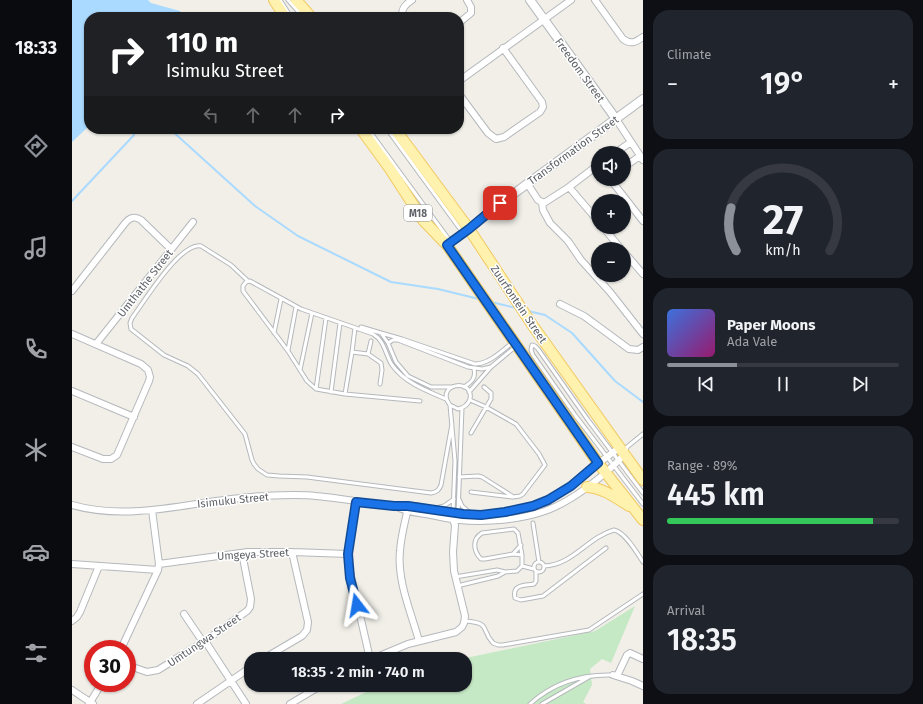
<!DOCTYPE html>
<html lang="en">
<head>
<meta charset="utf-8">
<style>
  body { margin:0; font-family:"Fira Sans",sans-serif; background:#20242c; color:#f1f3f6; height:100vh; display:flex; flex-direction:column; font-size:15px; white-space:nowrap }
  * { box-sizing:border-box; margin:0 }
  p { font-size:13px; color:#9ea1a6 }
  .icon { flex:none; width:22px; height:22px; fill:none; stroke:currentColor; stroke-width:2; stroke-linecap:round; stroke-linejoin:round }
  .map { position:relative; flex:1; overflow:hidden }
  .sheet { display:flex; flex-direction:column; gap:10px; padding:10px; background:#0d0f14; width:280px }
  .sheet>* { flex:none }
  .banner { position:absolute; left:12px; top:12px; width:380px; height:122px; border-radius:16px; box-shadow:0 1px 3px #0004; background:#202124; color:#fff; overflow:hidden }
  .fabs { position:absolute; left:519px; top:146px; display:grid; gap:8px }
  .fabs a { display:grid; place-items:center; width:40px; height:40px; border-radius:50%; background:#171b24; box-shadow:0 1px 3px #0004; font-size:20px }
  .speed { position:absolute; left:12px; top:640px; display:flex; gap:8px; font-size:20px; font-weight:700; text-align:center }
  .speed>* { display:grid; place-content:center; width:52px; height:52px; border-radius:50%; background:#171b24; box-shadow:0 1px 3px #0004; line-height:1 }
  .speed .limit { border:6px solid #d22; background:#fff; color:#111 }
  .pin { position:absolute; display:grid; place-items:center; width:34px; height:34px; color:#fff; margin:-17px; border-radius:8px; box-shadow:0 2px 6px #0006 }
  .me { position:absolute; width:44px; margin:-22px; rotate:346deg; stroke-linejoin:round; filter:drop-shadow(0 0 3px #0008) }
  .turn { display:flex; align-items:center; gap:14px; height:84px; padding:0 16px; font-size:18px }
  .turn .icon { width:52px; height:52px; stroke-width:2.5 }
  .turn b { display:block; font-size:28px; line-height:34px }
  .lanes { display:flex; align-items:center; height:38px; padding:0 16px; background:#0003; justify-content:center; gap:20px; direction:ltr }
  .lanes .off { opacity:.35 }
  .big { font-size:30px; font-weight:600; line-height:1.1 }
  .sheet .card { flex:1; display:flex; flex-direction:column; justify-content:center; gap:6px; min-width:0; padding:0 14px; border-radius:16px; background:#20242c }
  .sheet .dial { align-items:center; gap:0 }
  .dial svg { height:104px; overflow:visible; fill:none; stroke:#363941; stroke-width:7; stroke-linecap:round; text-anchor:middle }
  .dial text { fill:#f1f3f6; stroke:none }
  .song { display:flex; align-items:center; gap:12px }
  .cover { width:48px; height:48px; border-radius:6px; background:linear-gradient(135deg,hsl(220 70% 55%),hsl(320 70% 35%)) }
  .played { height:4px; border-radius:2px; background:linear-gradient(90deg,#8c9099 30%,#363941 30%) }
  .keys { display:flex; justify-content:space-around; direction:ltr }
  .heat { display:flex; justify-content:space-between; align-items:center; font-size:22px; direction:ltr }
  .charge { height:6px; border-radius:3px; background:linear-gradient(90deg,#34c759 89%,#363941 0) }
  .trip { position:absolute; left:172px; top:652px; width:228px; height:40px; border-radius:16px; background:#171b24; box-shadow:0 1px 3px #0004; font-weight:600; line-height:40px; text-align:center }
  main { display:flex; flex:1; min-height:0 }
  .tab-bar { display:flex; flex-direction:column; width:72px; justify-content:space-around; align-items:center; background:#090b0e; color:#9ea1a6 }
  .tab-bar .icon { width:28px; height:28px }
  .tab-bar .active { color:#8c9099 }
  .tab-bar b { font-size:18px; color:#f1f3f6 }
  .map>svg:first-child { display:block }
  .green { fill:#c5e8c5 }
  .water { fill:#aadaff }
  .lines { fill:none; stroke-linecap:round; stroke-linejoin:round }
  .stream { stroke:#aadaff; stroke-width:2 }
  .service-casing { stroke:#b5b8bc; stroke-width:5 }
  .minor-casing { stroke:#b5b8bc; stroke-width:8 }
  .tertiary-casing { stroke:#b5b8bc; stroke-width:10 }
  .primary-casing { stroke:#f2c960; stroke-width:12 }
  .service { stroke:#fff; stroke-width:3 }
  .minor { stroke:#fff; stroke-width:6 }
  .tertiary { stroke:#fff; stroke-width:8 }
  .primary { stroke:#fff2af; stroke-width:10 }
  .route-casing { stroke:#114b97; stroke-width:10 }
  .route { stroke:#1a73e8; stroke-width:7 }
  .labels { text-anchor:middle; stroke-width:3; stroke-linejoin:round; paint-order:stroke }
  .shield { fill:#fff; stroke:#8f9295; stroke-width:1 }
  .shield-label { font-size:10px; font-weight:bold; fill:#5f6368 }
  .street-label { font-size:11px; fill:#5f6368; stroke:#fff }
</style>
</head>
<body>
<main>
<nav class="tab-bar">
<b>18:33</b>
<svg class="icon active" aria-label="directions" viewBox="0 0 24 24"><path d="M12 3l9 9-9 9-9-9zM9 14v-3h6M13 9l2 2-2 2"/></svg>
<svg class="icon" aria-label="music" viewBox="0 0 24 24"><path d="M9 18V5l10-2v13"/><circle cx="6" cy="18" r="3"/><circle cx="16" cy="16" r="3"/></svg>
<svg class="icon" aria-label="phone" viewBox="0 0 24 24"><path d="M5 4h4l2 5-3 2q2 4 5 5l2-3 5 2v4C11 20 4 13 5 4z"/></svg>
<svg class="icon" aria-label="climate" viewBox="0 0 24 24"><path d="M12 3v18M4 7l16 10M4 17L20 7"/></svg>
<svg class="icon" aria-label="car" viewBox="0 0 24 24"><path d="M5 17H2v-5l4-1 3-4h7l3 4 3 1v5h-3M9 17h6M6 11h13"/><circle cx="7" cy="17" r="2"/><circle cx="17" cy="17" r="2"/></svg>
<svg class="icon" aria-label="filters" viewBox="0 0 24 24"><path d="M4 7h16M4 17h16"/><circle cx="9" cy="7" r="2"/><circle cx="15" cy="17" r="2"/></svg>
</nav>
<div class="map">
<svg width="571" height="704" viewBox="0 0 571 704">
  <rect width="100%" height="100%" fill="#f1efe8"/>
  <path class="green" d="M563,606l-24,57 -9,-4 -12,10 2,16 -9,17 3,2h-245l40,-19h84v-26h-4l134,-28z"/>
  <path class="water" d="M0,0h76l3,3 29,8 5,6h-96v109l-17,16z"/>
  <g class="lines">
    <path class="stream" d="M98,129l85,77 43,30 93,46 47,7 41,10
      M0,201l62,-66 1,-6
      M419,302l25,6
      M456,311l17,4 27,18 43,48 28,21"/>
    <g class="service-casing">
      <path id="service" d="M208,0l11,17
        M216,0l15,17
        M296,129l82,112
        M315,129l76,104
        M176,281l-17,-16 -30,-19c-21,-4 -57,56 -69,72l-2,5 1,6 33,26 24,11 10,8 47,60 7,26 2,4 4,5 9,6 12,1 28,1 124,16c6,-1 8,-3 10,-8l11,-61
        M289,327l20,6 7,10 8,19 12,14 23,11h21
        M202,333l7,-34
        M309,333l21,6 73,25c14,0 27,-13 37,-21
        M316,343l5,-3h5l70,27 14,2 9,-2
        M216,350l8,-43
        M280,352l16,2 13,9 1,7 -2,14
        M296,354l3,-13
        M228,370l12,-57
        M392,387c8,-5 12,-9 10,-18
        M244,389l10,-71
        M259,392l9,-69
        M397,392l22,-25 24,-20
        M273,394l7,-42 3,-24
        M398,400l16,7 30,17 23,30 6,11 -22,29 -3,2 -7,1 -42,-5
        M348,401l-75,-7 -29,-5 -9,-8 -19,-30 -45,-60v-5l3,-4 4,-1 51,28 72,25c12,7 12,20 19,31 13,18 35,26 54,34
        M378,405l8,4c5,-1 10,-4 12,-10 4,-22 -36,-15 -20,6l5,56 -2,52
        M399,433l20,-34v-6l-7,-6
        M554,451l1,-4 16,-13
        M387,477l19,-1 4,1 30,19
        M571,493l-55,-73 -50,-71 -3,-3 -3,-1 -1,5 2,5 42,60 68,89
        M387,499l3,7 8,7
        M364,508l8,-2 10,-7
        M386,514l4,-106
        M461,523l6,39
        M441,554l8,-9
        M462 567a5 5 0 1 1 10 0a5 5 0 1 1-10 0Z
        M450,566l12,3
        M472,566c29,-1 44,-29 70,-36 11,2 23,23 29,32
        M464,572v9l-2,3c-10,2 -22,0 -19,14l6,2 22,-4 63,-48
        M383,577l42,-7 8,2 12,-1 5,-5v-11l-9,-1 -28,5h-4c-8,-8 -9,-20 1,-26l32,-4 4,4 4,22
        M385,586l41,-10 7,-4
        M393,621c27,2 15,8 28,22l5,2h5l86,-15 54,-36
        M458,704c23,-21 52,-30 83,-29
        M470,704l47,-27"/>
    </g>
    <g class="minor-casing">
      <path id="minor" d="M523,0l28,39c8,6 13,3 20,-2
        M331,17c-3,-8 3,-13 9,-17
        M387,23l12,-10v-6l-4,-7
        M387,81l112,-81
        M387,94l29,39 8,6 8,-2 36,-25 3,-5 -1,-5 -39,-54
        M544,119l27,41
        M543,153l16,-11
        M552,167l16,-11
        M538,179l33,42
        M455,183l11,17 6,3 25,-16 29,-22
        M497,187l29,34
        M470,203l1,7 7,13 18,18 13,19 29,32 33,42
        M531,227l18,22
        M552,252l19,22
        M0,291l54,-69c5,-5 9,-6 15,-2l30,29
        M488,304l24,12 45,33 9,1 5,-3
        M0,334l69,30 7,6 2,7 -1,4 -32,74 -6,4h-8l-31,-12
        M24,344l97,-122
        M0,391l62,26
        M284,502l-8,52 1,13 21,92
        M0,505c63,18 130,-7 193,-9 17,-1 34,-2 51,0 26,2 52,8 79,10 22,-3 46,7 69,8 32,2 70,-4 97,-21 20,-14 38,-31 58,-45
        M323,506c12,7 27,7 41,10 33,8 77,6 109,-5 28,-10 59,-35 79,-56
        M336,508c-3,14 -7,28 -8,43 -3,30 11,61 19,90
        M0,564l86,6
        M87,564l89,-12h44l56,2
        M112,614l19,28
        M0,621l5,-4 3,-5 19,-46
        M133,641l41,63
        M49,649l37,-79 1,-6 -7,-54
        M191,659l39,-23 5,-6 1,-8 -16,-70
        M300,659l36,-15 48,-12 6,-5 2,-4 1,-7 -11,-45 -1,-19 2,-27 -3,-8
        M55,665l20,7 11,-2 47,-29 42,-30 3,-4 1,-8 -9,-46
        M541,675l19,6 11,5
        M545,676l10,-21 3,-2 13,6
        M0,690l21,14
        M17,704l13,-21
        M125,704l54,-37
        M218,704l32,-19"/>
    </g>
    <g class="tertiary-casing">
      <path id="tertiary" d="M458,0l86,119
        M375,245l22,-16 32,-26 142,-104"/>
    </g>
    <g class="primary-casing">
      <path id="primary" d="M202,0l11,17
        M224,0l15,17
        M289,129l29,40 33,51 24,25 151,218 45,57
        M323,129l74,100 64,97 110,154
        M515,487c16,1 28,10 42,19"/>
    </g>
    <use href="#service" class="service"/>
    <use href="#minor" class="minor"/>
    <use href="#tertiary" class="tertiary"/>
    <use href="#primary" class="primary"/>
  </g>
  <g class="lines">
    <g class="route-casing">
      <path id="route" d="M285,605l-7,-27 -2,-24 8,-52 38,4h14l55,8 18,1 24,-3 28,-6 15,-6 23,-14 27,-23 -151,-218 22,-16 31,-26"/>
    </g>
    <use href="#route" class="route"/>
  </g>
  <g class="labels">
    <rect class="shield" x="332" y="205" width="28" height="16" rx="3"/>
    <g class="shield-label">
      <text x="346" y="217">M18</text>
    </g>
    <g class="street-label">
      <text transform="translate(508 70) rotate(54)" y="4">Freedom Street</text>
      <text transform="translate(501 150) rotate(-36)" y="4">Transformation Street</text>
      <text transform="translate(73 283) rotate(-52)" y="4">Umthathe Street</text>
      <text transform="translate(447 304) rotate(56)" y="4">Zuurfontein Street</text>
      <text transform="translate(161 500) rotate(-6)" y="4">Isimuku Street</text>
      <text transform="translate(181 554) rotate(-3)" y="4">Umgeya Street</text>
      <text transform="translate(132 640) rotate(-34)" y="4">Umtungwa Street</text>
    </g>
  </g>
</svg>
<div class="fabs">
<a><svg class="icon" aria-label="sound" viewBox="0 0 24 24"><path d="M4 9h4l5-4v14l-5-4H4zM17 9q2 3 0 6"/></svg></a>
<a>+</a>
<a>−</a>
</div>
<div class="speed"><div class="limit">30</div></div>
<div class="pin" style="left:428px;top:203px;background:#d93025"><svg class="icon" aria-label="arrive" viewBox="0 0 24 24"><path d="M6 21V4h12l-3 4 3 4H6"/></svg></div>
<svg class="me" style="left:285px;top:605px" viewBox="-20 -20 40 40"><path d="M0-17L14 15 0 8-14 15z" fill="#1a73e8" stroke="#fff" stroke-width="4"/></svg>
<div class="trip">18:35 · 2 min · 740 m</div>
<div class="banner">
<div class="turn"><svg class="icon" aria-label="right" viewBox="0 0 24 24"><path d="M7 20v-9h11M14 6l5 5-5 5"/></svg><div><b>110 m</b>Isimuku Street</div></div>
<div class="lanes"><svg class="icon off" aria-label="left" viewBox="0 0 24 24"><path d="M17 20v-9H6M10 6l-5 5 5 5"/></svg><svg class="icon off" aria-label="ahead" viewBox="0 0 24 24"><path d="M12 20V5M6 11l6-6 6 6"/></svg><svg class="icon off" aria-label="ahead" viewBox="0 0 24 24"><path d="M12 20V5M6 11l6-6 6 6"/></svg><svg class="icon" aria-label="right" viewBox="0 0 24 24"><path d="M7 20v-9h11M14 6l5 5-5 5"/></svg></div>
</div>
</div>
<section class="sheet">
<div class="card"><p>Climate</p>
<div class="heat"><a>−</a><b class="big">19°</b><a>+</a></div>
</div>
<div class="card dial"><svg viewBox="0 0 100 80">
<path d="M14 69A42 42 0 1 1 86 69"/>
<path d="M14 69A42 42 0 0 1 10 36" stroke="#8c9099"/>
<text x="50" y="56" font-size="32" font-weight="700">27</text>
<text x="50" y="72" font-size="11">km/h</text>
</svg></div>
<div class="card">
<div class="song"><i class="cover"></i><div><b>Paper Moons</b><p>Ada Vale</p></div></div>
<div class="played"></div>
<div class="keys"><svg class="icon" aria-label="previous" viewBox="0 0 24 24"><path d="M18 5L8 12l10 7zM5 5v14"/></svg><svg class="icon" aria-label="pause" viewBox="0 0 24 24"><path d="M8 5v14M16 5v14"/></svg><svg class="icon" aria-label="next" viewBox="0 0 24 24"><path d="M6 5l10 7-10 7zM19 5v14"/></svg></div>
</div>
<div class="card"><p>Range · 89%</p><b class="big">445 km</b><div class="charge"></div></div>
<div class="card"><p>Arrival</p><b class="big">18:35</b></div>
</section>
</main>
</body>
</html>
